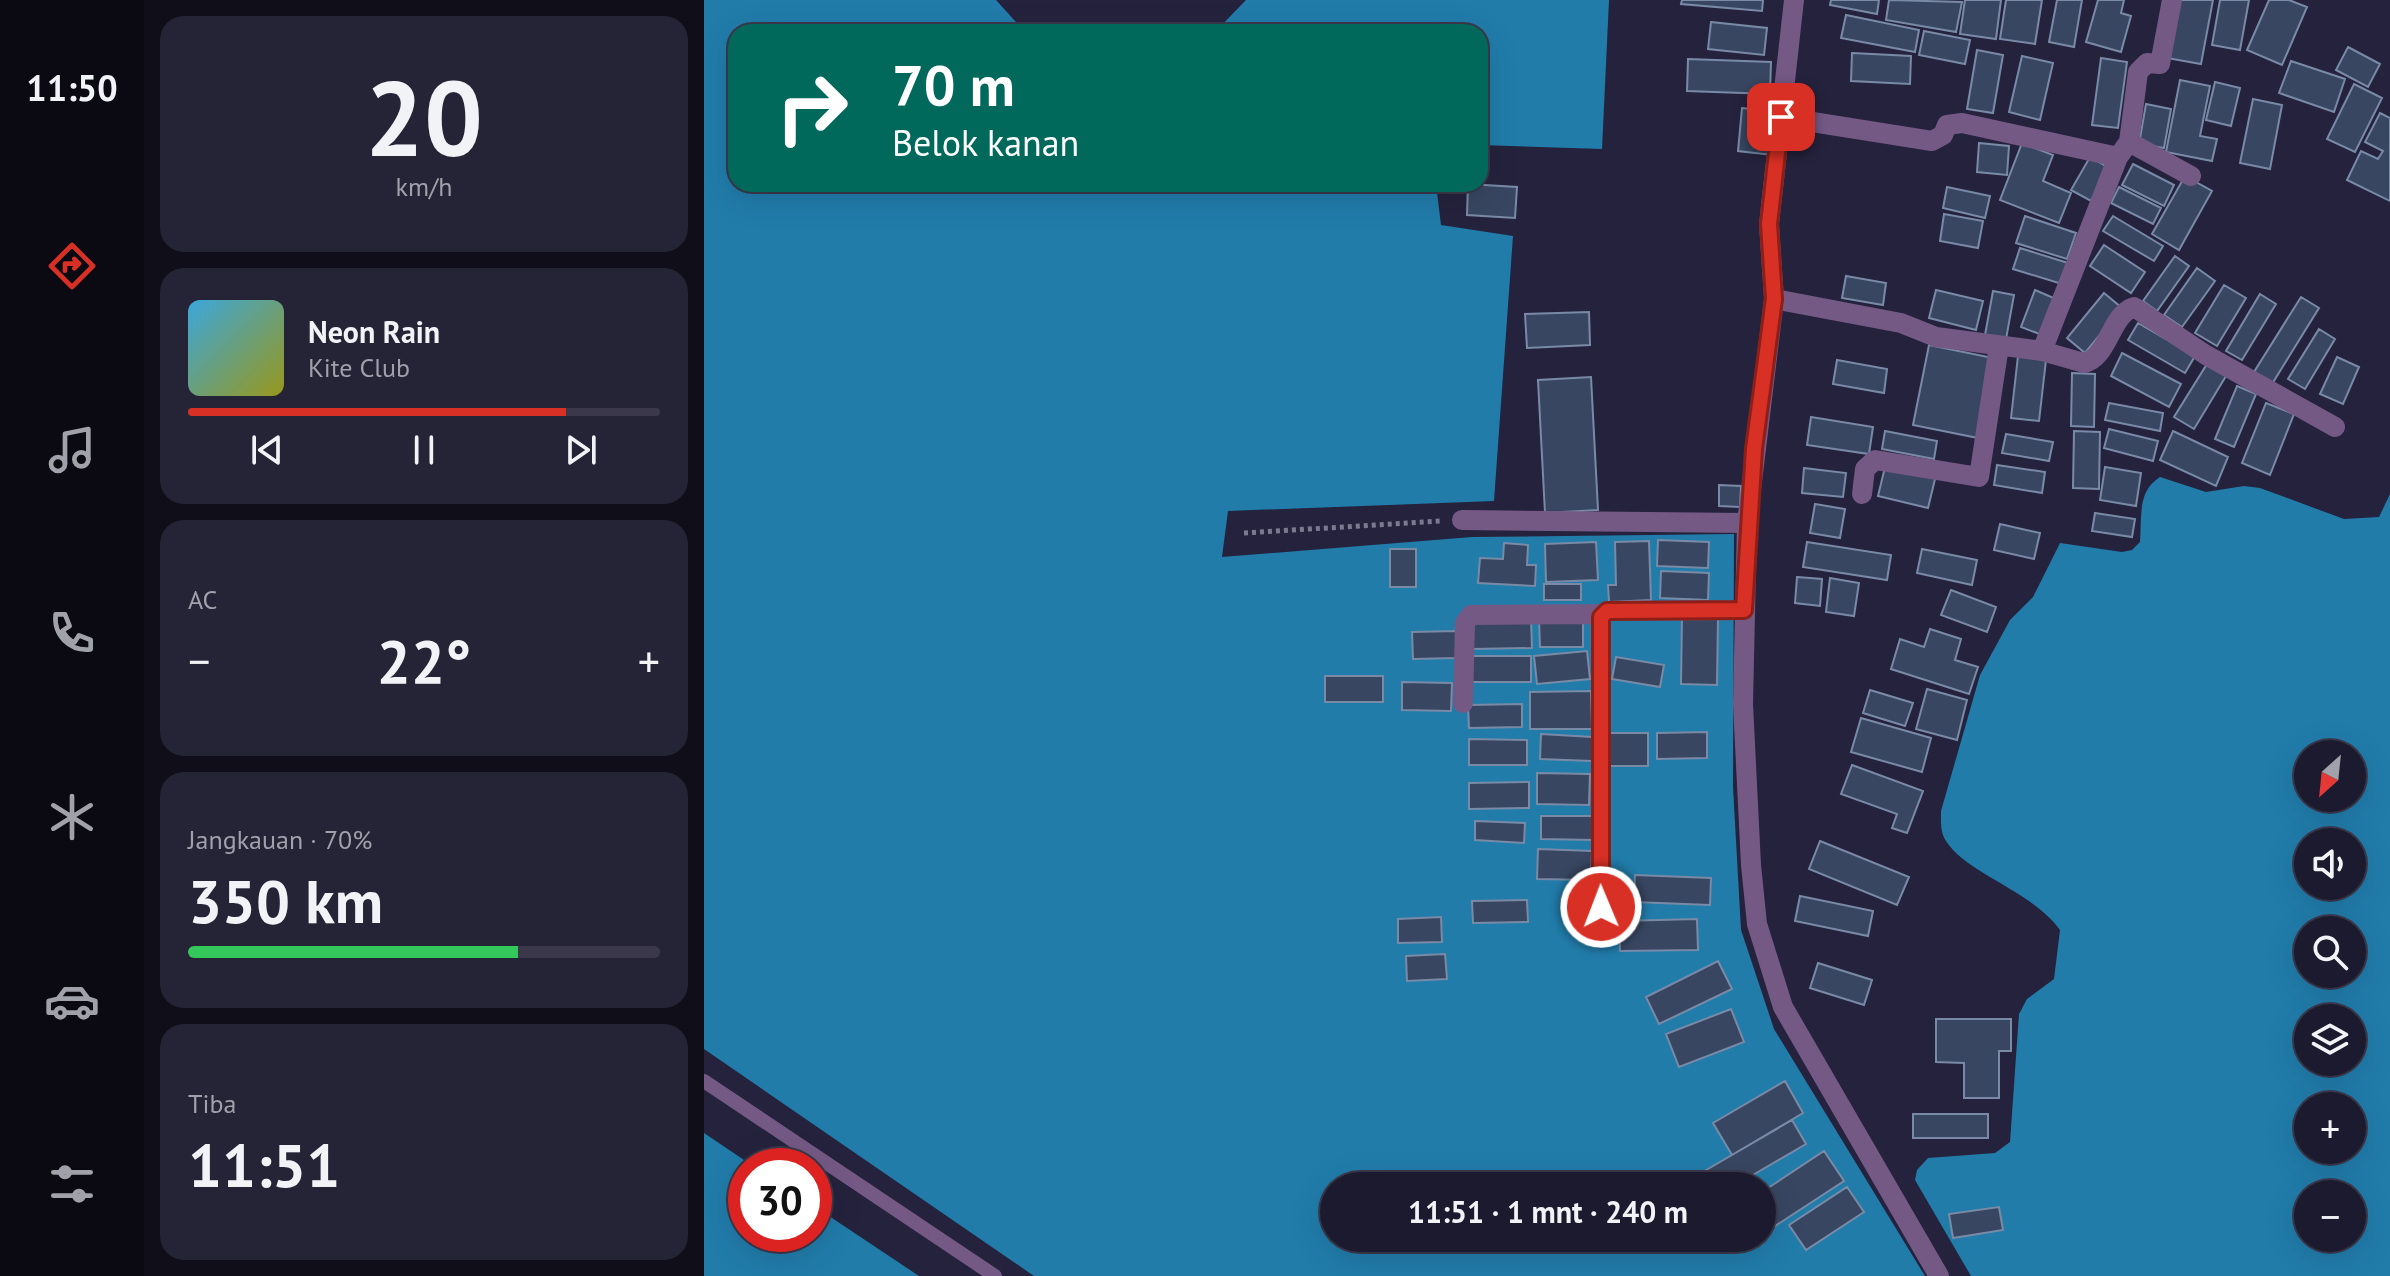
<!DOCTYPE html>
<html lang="id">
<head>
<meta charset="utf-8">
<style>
  body { margin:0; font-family:"PT Sans",sans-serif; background:#252336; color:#f1f3f6; height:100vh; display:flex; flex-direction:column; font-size:30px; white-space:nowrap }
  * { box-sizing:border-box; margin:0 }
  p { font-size:26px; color:#a0a1aa }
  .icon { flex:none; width:44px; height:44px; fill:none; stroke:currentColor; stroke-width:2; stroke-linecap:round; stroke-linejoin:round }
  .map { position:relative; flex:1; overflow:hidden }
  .sheet { display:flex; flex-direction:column; gap:16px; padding:16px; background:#0f0e19; width:560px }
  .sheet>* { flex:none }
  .guide { position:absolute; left:24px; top:24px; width:760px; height:168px; border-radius:24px; box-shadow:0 8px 32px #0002,0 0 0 2px #3a384a; background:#00695c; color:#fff; overflow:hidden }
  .needle { width:52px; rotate:207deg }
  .tools { position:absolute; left:1590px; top:740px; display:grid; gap:16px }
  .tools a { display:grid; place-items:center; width:72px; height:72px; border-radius:50%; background:#1c1a2e; box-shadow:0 8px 32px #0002,0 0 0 2px #3a384a; font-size:40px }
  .speed { position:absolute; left:24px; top:1148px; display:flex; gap:16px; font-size:40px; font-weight:700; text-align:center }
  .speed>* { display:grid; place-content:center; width:104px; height:104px; border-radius:50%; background:#1c1a2e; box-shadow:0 8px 32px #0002,0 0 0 2px #3a384a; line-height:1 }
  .speed .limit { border:12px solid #d22; background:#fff; color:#111 }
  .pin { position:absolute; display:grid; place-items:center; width:68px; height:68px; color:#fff; margin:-34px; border-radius:16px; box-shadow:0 4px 12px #0006 }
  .me { position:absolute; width:88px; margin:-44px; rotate:359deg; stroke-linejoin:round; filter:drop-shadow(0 0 6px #0008) }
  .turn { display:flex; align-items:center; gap:28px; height:168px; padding:0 32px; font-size:36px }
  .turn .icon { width:104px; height:104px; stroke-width:2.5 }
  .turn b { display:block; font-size:56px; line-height:68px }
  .big { font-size:60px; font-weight:800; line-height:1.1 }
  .sheet .widget { flex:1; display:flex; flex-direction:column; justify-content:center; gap:12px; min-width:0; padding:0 28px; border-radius:24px; background:#252336 }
  .sheet .dial { align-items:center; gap:0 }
  .dial b { font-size:104px; line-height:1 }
  .song { display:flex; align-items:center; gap:24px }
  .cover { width:96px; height:96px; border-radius:12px; background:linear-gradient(135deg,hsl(200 70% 55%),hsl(60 70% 35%)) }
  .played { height:8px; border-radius:4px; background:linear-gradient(90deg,#d93025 80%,#3a384a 80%) }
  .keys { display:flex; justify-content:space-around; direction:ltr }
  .heat { display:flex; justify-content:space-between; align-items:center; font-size:44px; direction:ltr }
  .charge { height:12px; border-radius:6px; background:linear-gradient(90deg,#34c759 70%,#3a384a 0) }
  .trip { position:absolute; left:616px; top:1172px; width:456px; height:80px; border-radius:40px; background:#1c1a2e; box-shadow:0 8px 32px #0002,0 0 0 2px #3a384a; font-weight:800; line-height:80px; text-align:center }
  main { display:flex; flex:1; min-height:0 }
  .tab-bar { display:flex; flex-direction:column; width:144px; justify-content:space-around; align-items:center; background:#0b0a12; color:#a0a1aa }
  .tab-bar .icon { width:56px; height:56px }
  .tab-bar .on { color:#d93025 }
  .tab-bar b { font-size:36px; color:#f1f3f6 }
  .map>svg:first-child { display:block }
  .water { fill:#217caa; fill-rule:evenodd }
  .building { fill:#384661; stroke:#798aa7; stroke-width:2 }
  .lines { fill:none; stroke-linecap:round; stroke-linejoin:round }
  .path { stroke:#7c7a91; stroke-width:5; stroke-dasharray:4 4; stroke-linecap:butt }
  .lane { stroke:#745985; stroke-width:14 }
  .street { stroke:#745985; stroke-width:20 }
  .route-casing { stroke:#8d1f18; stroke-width:20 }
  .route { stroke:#d93025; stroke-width:14 }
</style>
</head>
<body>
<main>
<nav class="tab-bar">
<b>11:50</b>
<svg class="icon on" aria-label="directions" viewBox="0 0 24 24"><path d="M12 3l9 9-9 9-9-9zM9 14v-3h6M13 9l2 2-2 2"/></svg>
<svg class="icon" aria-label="music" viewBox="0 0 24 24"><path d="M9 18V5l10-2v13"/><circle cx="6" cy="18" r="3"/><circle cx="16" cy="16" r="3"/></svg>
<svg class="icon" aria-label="phone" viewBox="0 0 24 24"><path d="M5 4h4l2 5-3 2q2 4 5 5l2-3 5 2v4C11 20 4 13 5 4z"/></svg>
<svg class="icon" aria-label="climate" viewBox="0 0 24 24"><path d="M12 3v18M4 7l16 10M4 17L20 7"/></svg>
<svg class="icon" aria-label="car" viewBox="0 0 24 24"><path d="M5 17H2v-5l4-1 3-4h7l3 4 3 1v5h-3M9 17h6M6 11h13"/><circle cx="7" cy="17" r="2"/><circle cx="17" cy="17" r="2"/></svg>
<svg class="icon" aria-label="filters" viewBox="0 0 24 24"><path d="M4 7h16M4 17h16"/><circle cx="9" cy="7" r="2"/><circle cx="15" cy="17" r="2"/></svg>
</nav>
<section class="sheet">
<div class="widget dial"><b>20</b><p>km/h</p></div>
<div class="widget">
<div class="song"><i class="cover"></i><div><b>Neon Rain</b><p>Kite Club</p></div></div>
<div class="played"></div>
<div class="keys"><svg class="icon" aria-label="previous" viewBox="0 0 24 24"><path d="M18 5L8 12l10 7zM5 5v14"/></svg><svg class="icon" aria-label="pause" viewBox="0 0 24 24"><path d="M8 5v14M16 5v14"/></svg><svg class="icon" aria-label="next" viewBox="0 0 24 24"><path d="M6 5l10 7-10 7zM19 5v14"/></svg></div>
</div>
<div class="widget"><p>AC</p>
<div class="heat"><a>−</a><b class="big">22°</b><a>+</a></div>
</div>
<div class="widget"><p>Jangkauan · 70%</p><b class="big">350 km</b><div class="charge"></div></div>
<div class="widget"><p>Tiba</p><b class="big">11:51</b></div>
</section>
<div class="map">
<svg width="1686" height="1276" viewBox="0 0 1686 1276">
  <rect width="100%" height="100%" fill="#25223d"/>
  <path class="water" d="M0,0h292l29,32h-289v152h700l5,41 72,11 -19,265 -266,10 -6,46 250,-20 262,-3 -1,253 8,143 33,99 151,247h-891l-330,-227zM630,1186h428v52h-428z
    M542,0h363l-7,149 -122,-4v-113h-265z
    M1456,477l46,15 38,-6 16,2 84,31 35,-2 11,-23v782h-419l-56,-96 2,-10 11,-12 67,-5 15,-11 9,-128 8,-15 27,-20 6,-49c-29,-40 -93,-56 -114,-89 -6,-9 -5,-20 -5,-30l39,-136 30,-55 23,-23 27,-54 62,9 10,-2 8,-8c2,-25 -3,-51 20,-65zM1604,754h44v44h-44zM1604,842h44v44h-44zM1604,930h44v44h-44zM1604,1018h44v44h-44zM1604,1106h44v44h-44zM1604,1194h44v44h-44z
    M0,1133l49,33h-7v68h68v-28l105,70h-215z"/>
  <path class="building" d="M978,0h81l-1,11 -81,-7z
    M1127,0h48l-2,14 -47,-9z
    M1185,0l73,2 -6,30 -70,-12z
    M1261,0h36l-5,39 -36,-5z
    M1302,0h36l-7,44 -35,-5z
    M1353,0h25l-8,47 -25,-5z
    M1394,0h26l-3,13 10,3 -10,36 -35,-10z
    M1474,0h35l-12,64 -34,-6z
    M1516,0h29l-9,50 -28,-5z
    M1565,0h20l18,7 -25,58 -35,-15z
    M1142,15l73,15 -4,22 -74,-14z
    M1007,22l56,6 -3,27 -56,-6z
    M1220,31l46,9 -5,24 -46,-9z
    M1644,47l32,17 -12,23 -32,-17z
    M1273,50l26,5 -10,58 -26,-4z
    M1148,53l59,3 -1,28 -59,-3z
    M1318,56l31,7 -13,57 -31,-8z
    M1397,58l26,4 -9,66 -26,-3z
    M984,59l83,3 -1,32 -83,-3z
    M1587,61l54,18 -11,33 -55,-19z
    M1476,80l30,6 -10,50 17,3 -5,22 -46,-9z
    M1511,82l25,6 -9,38 -25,-6z
    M1650,84l28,14 -27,54 -28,-13z
    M1549,99l29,6 -12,64 -30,-6z
    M1442,104l25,5 -7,39 -25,-4z
    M1038,108l34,4 -4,43 -34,-4z
    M1676,113l10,5v83l-43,-21 14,-29 17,8 5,-8 -18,-9z
    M1275,143l30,3 -2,29 -30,-3z
    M1318,143l31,12 -10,26 28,12 -12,30 -59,-23z
    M1386,157l19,11 -18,33 -20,-11z
    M1429,164l41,21 -10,21 -42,-21z
    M1481,176l27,15 -33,59 -27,-16z
    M764,184l49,3 -2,31 -48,-3z
    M1243,187l43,9 -5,22 -42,-10z
    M1415,187l42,21 -8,16 -42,-21z
    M1240,214l39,7 -5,27 -38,-7z
    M1321,216l51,17 -9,26 -51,-16z
    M1409,216l50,30 -9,15 -51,-30z
    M1400,245l41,27 -14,21 -41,-27z
    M1316,248l48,15 -6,21 -49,-15z
    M1471,256l14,10 -32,45 -14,-10z
    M1493,268l18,13 -33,46 -18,-12z
    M1142,276l40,7 -3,22 -41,-7z
    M1520,285l22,13 -29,48 -22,-13z
    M1232,290l47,11 -7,29 -47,-12z
    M1331,290l21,9 -14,36 -21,-8z
    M1289,291l21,4 -8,44 -21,-4z
    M1400,293l18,15 -37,45 -18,-15z
    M1556,294l16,10 -34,56 -16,-9z
    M1597,297l18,11 -47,76 -18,-12z
    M885,312l1,33 -63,3 -2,-34z
    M1434,323l57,33 -10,17 -57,-33z
    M1615,329l16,10 -30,50 -17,-10z
    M1225,345l64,13 -15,80 -65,-13z
    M1418,353l59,31 -12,23 -58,-31z
    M1314,356l28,4 -7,61 -28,-3z
    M1633,357l22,10 -16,37 -23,-10z
    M1133,360l50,9 -3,24 -51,-9z
    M1503,364l19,12 -32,53 -20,-12z
    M1368,373l23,1 -1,53 -23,-1z
    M887,377l7,133 -53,3 -7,-133z
    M1533,386l19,8 -22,53 -19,-8z
    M1405,403l54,10 -3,18 -55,-11z
    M1562,403l28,11 -24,61 -28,-12z
    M1107,417l62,10 -4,27 -62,-9z
    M1405,429l49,12 -5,20 -49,-13z
    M1181,431l52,10 -3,18 -52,-10z
    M1370,431l26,1 -1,57 -26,-1z
    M1469,431l55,26 -12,29 -56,-26z
    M1302,434l47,8 -4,19 -47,-8z
    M1182,463l50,12 -8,33 -50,-12z
    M1293,465l48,7 -3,21 -48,-8z
    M1401,467l36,6 -5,33 -36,-6z
    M1100,468l42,5 -3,24 -41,-4z
    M1015,485l22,1 -1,21 -21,-1z
    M1111,504l30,5 -5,29 -30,-5z
    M1391,513l40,6 -3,18 -40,-6z
    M1296,524l40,9 -6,26 -40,-9z
    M954,540l51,2 -1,26 -51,-2z
    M945,541l2,59 -42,2 -1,-17h8l-1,-43z
    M892,542l2,38 -52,2 -1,-38z
    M1103,542l84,13 -4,25 -84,-13z
    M800,543l24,2 -1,20h9l-1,21 -57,-3 2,-25 23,1z
    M686,549h26v38h-26z
    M1218,549l55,11 -5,25 -55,-12z
    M957,571l48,2 -1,27 -48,-2z
    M1093,577l25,2 -2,27 -25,-3z
    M1126,578l29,5 -5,33 -28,-4z
    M840,584h37v16h-37z
    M1247,590l45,17 -9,25 -46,-17z
    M978,617h36l-1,68 -36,-1z
    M835,618h44v29h-43z
    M827,619l1,29 -59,1 -1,-29z
    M1226,629l31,10 -6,21 23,7 -9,27 -78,-25 9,-30 24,8z
    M752,631v27l-43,1 -1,-27z
    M883,651l3,28 -53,5 -3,-28z
    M768,656h59v26h-59z
    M912,657l48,8 -4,22 -48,-8z
    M621,676h58v26h-58z
    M698,682l50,1 -1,28 -49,-1z
    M1223,689l40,11 -10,40 -41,-11z
    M1166,690l43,13 -8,23 -42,-13z
    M887,691l1,38h-62v-37z
    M818,704v23l-53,1 -1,-23z
    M1157,718l70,20 -9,34 -71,-20z
    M1003,732v26l-50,1v-26z
    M905,733h39v33h-39z
    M837,734l51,3v24l-52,-2z
    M765,739l58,1v25h-58z
    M1148,765l71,26 -16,42 -15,-5 5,-14 -56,-20z
    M833,773l53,1 -1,31 -52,-1z
    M825,782v26l-60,1v-26z
    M837,816h53l-1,24 -52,-1z
    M771,821l50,2 -1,20 -49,-3z
    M1116,841l89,36 -12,28 -88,-36z
    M834,849l54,2 -1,29 -54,-1z
    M931,875l76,3 -1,27 -76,-3z
    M1096,896l73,15 -5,25 -73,-15z
    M823,900l1,22 -55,1 -1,-22z
    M737,917l1,25 -44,1v-24z
    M993,919l1,31 -78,1 -1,-30z
    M741,954l2,25 -40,2 -1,-25z
    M1014,961l14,28 -73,35 -13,-27z
    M1114,963l54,17 -8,25 -54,-17z
    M1027,1009l13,33 -65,25 -13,-33z
    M1232,1019h75v32h-12v47h-35v-35l-28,-1z
    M1081,1081l18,32 -71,42 -19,-32z
    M1209,1114h75v24h-75z
    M1088,1120l14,24 -72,42h-25l-8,-13z
    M1120,1151l20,30 -72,47 -10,-16v-20z
    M1143,1187l17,25 -58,38 -17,-25z
    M1295,1207l4,23 -50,8 -4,-24z"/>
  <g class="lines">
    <path class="path" d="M540,533l197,-12"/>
    <path class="lane" d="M0,1081l291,195"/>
    <path class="street" d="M1090,0l-25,224 5,75 -27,224 -4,181 8,161 6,59 26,83 156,269
      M1077,117l151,24 11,-6 4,-10 15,-2 156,34 11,-15 62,34
      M1425,142l9,-70 9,-9 13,1 12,-64
      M1070,299l127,24 35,14 106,14 42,12c25,-6 26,-48 50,-56l72,48 129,72
      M1338,351l76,-194
      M1158,494l3,-25 10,-9 104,17 20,-131
      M758,520l285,3
      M759,703l2,-80 6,-8 132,-1
      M897,907v-290l6,-6 137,-1"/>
  </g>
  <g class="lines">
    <g class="route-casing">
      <path id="route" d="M897,907v-290l6,-6 137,-1 10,-161 20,-150 -5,-75 12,-107"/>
    </g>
    <use href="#route" class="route"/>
  </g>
</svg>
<div class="tools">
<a><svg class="needle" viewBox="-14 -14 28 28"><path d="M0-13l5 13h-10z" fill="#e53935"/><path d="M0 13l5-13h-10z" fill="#a0a1aa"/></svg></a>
<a><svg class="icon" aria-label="sound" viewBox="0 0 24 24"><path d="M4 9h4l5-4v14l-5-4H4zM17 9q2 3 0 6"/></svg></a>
<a><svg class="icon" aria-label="search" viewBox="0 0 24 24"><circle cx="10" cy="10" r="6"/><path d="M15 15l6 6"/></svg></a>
<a><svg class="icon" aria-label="layers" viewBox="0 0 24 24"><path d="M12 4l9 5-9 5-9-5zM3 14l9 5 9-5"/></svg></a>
<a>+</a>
<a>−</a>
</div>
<div class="speed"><div class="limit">30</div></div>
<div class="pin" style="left:1077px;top:117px;background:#d93025"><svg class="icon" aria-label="arrive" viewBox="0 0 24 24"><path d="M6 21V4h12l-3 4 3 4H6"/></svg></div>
<svg class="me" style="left:897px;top:907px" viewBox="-20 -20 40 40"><circle r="17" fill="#d93025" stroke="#fff" stroke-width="3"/><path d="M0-11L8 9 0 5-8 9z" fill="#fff"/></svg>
<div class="trip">11:51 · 1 mnt · 240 m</div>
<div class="guide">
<div class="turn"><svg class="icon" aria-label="right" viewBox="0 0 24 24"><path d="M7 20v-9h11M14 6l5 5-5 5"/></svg><div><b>70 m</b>Belok kanan</div></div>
</div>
</div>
</main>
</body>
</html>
